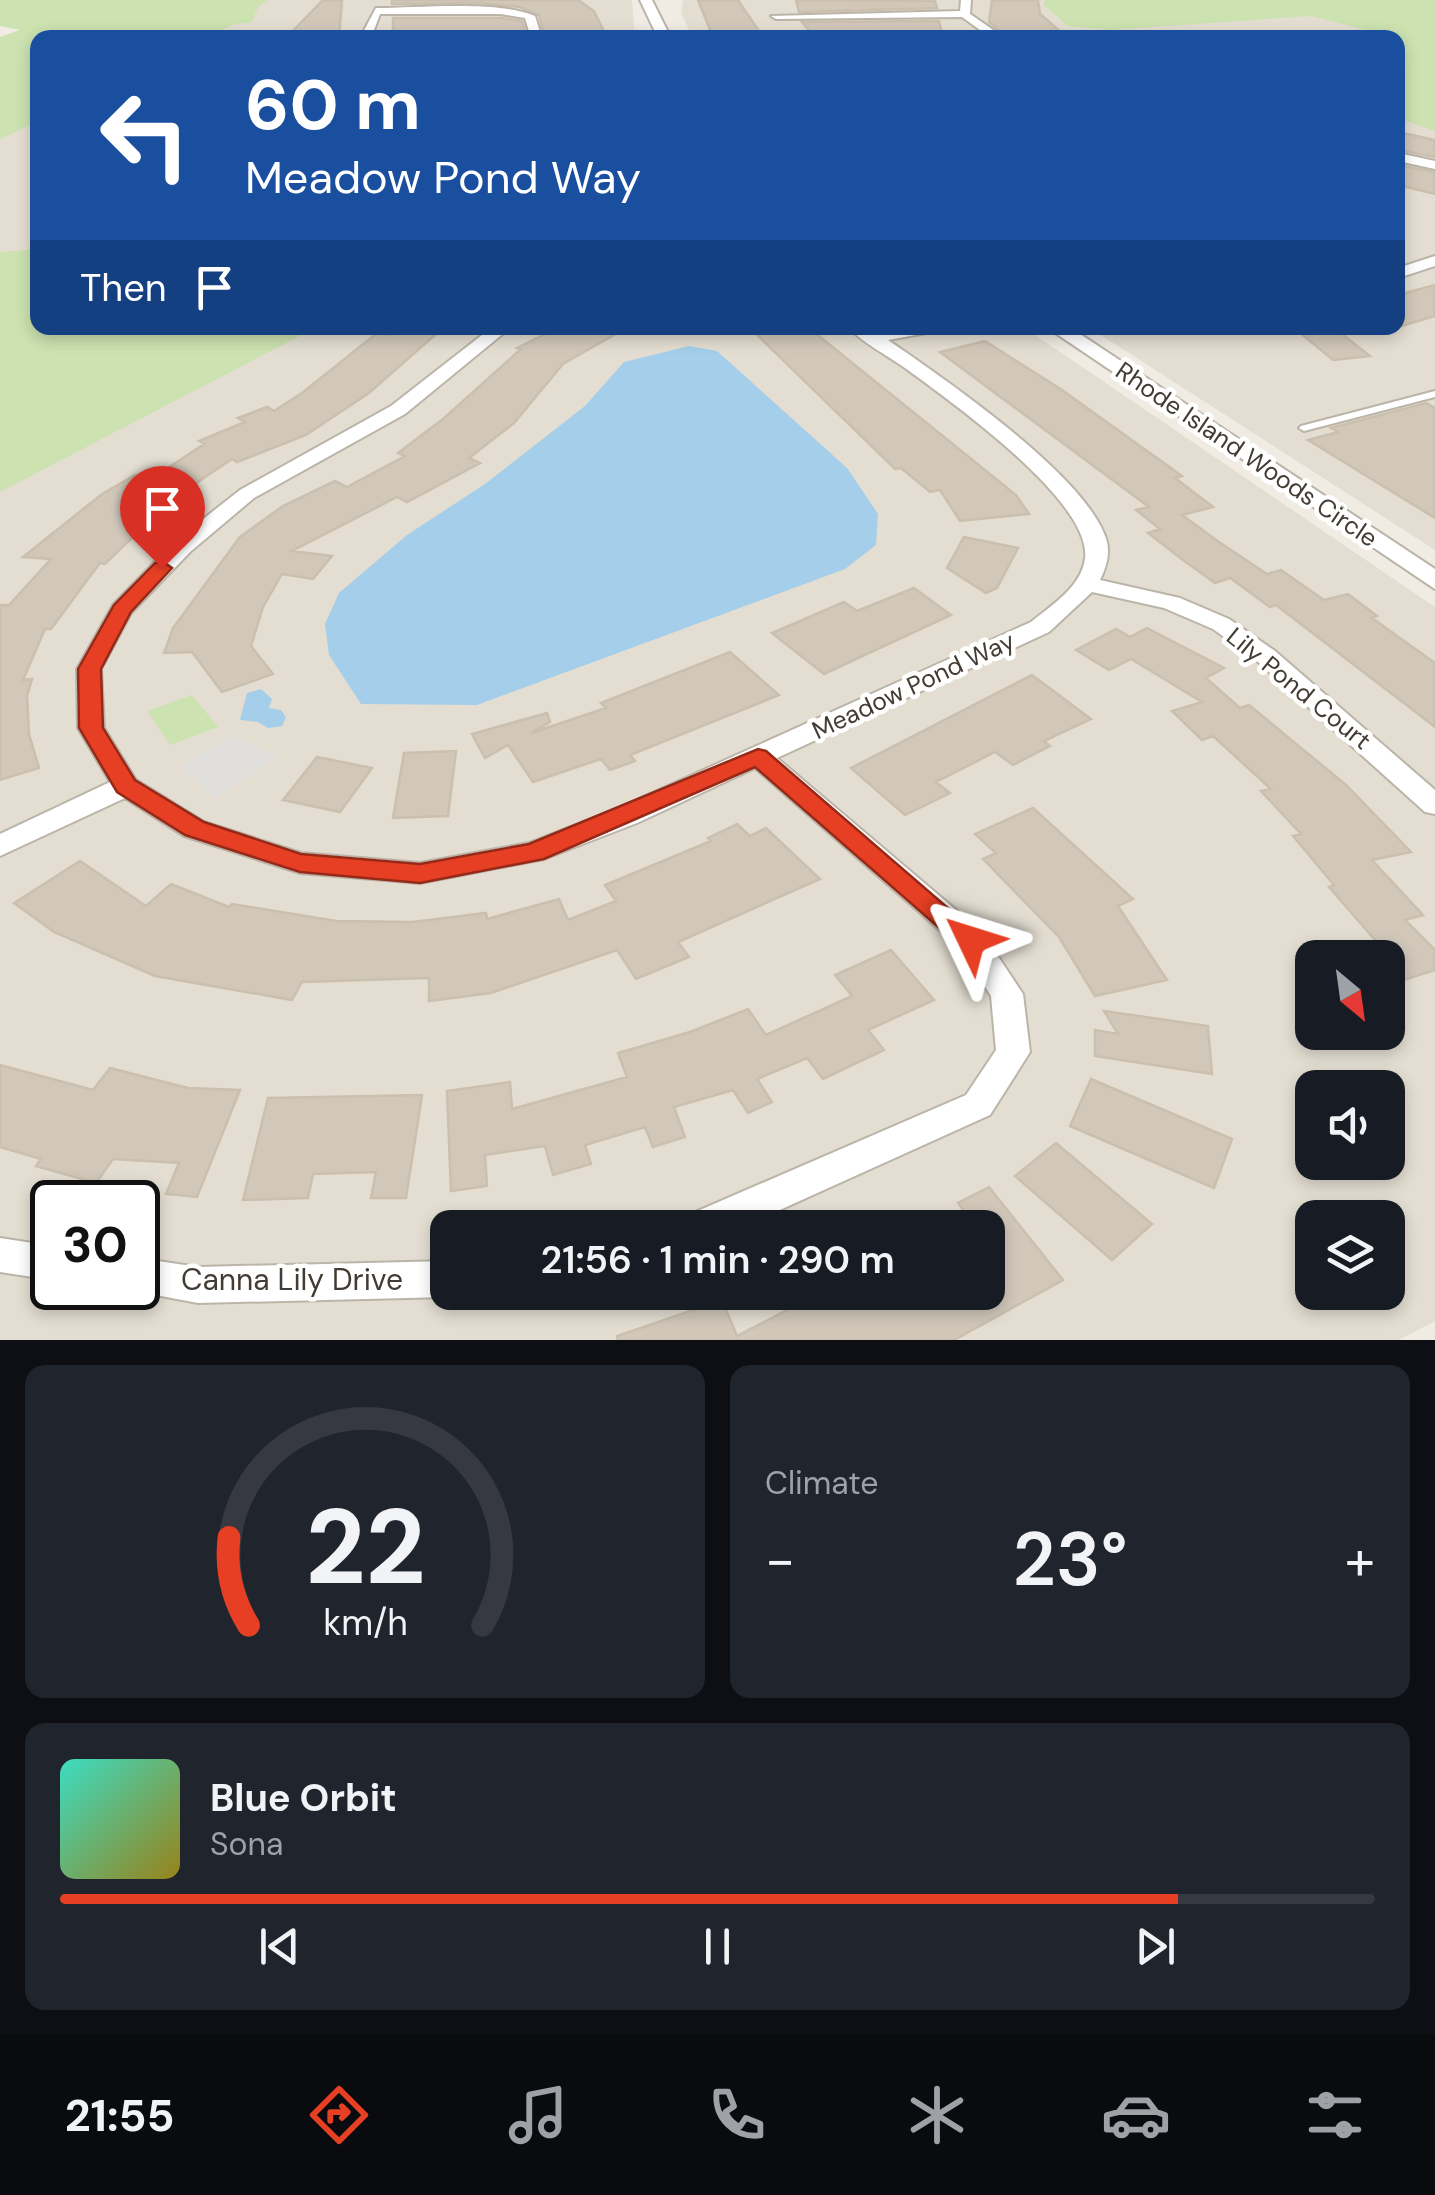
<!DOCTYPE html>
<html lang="en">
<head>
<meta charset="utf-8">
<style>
  body { margin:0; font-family:"DM Sans",sans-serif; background:#20242c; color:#f1f3f6; height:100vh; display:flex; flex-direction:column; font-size:38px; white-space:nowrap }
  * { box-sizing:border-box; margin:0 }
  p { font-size:32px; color:#9ea1a6 }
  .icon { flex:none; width:55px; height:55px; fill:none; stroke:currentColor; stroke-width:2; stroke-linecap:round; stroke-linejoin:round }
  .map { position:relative; height:1340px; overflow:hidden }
  .drawer { display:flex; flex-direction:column; gap:25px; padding:25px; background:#0d0f14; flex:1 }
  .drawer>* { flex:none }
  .hud { position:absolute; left:30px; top:30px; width:1375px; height:305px; border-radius:20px; box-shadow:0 5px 15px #0003; background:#1a4fa0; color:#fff; overflow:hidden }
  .needle { width:65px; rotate:151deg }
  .buttons { position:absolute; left:1295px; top:940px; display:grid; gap:20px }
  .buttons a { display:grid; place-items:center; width:110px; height:110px; border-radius:20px; background:#171b24; box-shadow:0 5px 15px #0003; font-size:50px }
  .speed { position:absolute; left:30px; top:1180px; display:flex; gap:20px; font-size:50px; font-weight:700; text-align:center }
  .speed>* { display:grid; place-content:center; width:130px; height:130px; border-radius:50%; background:#171b24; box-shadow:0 5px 15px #0003; line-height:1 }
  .speed .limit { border:5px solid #111; border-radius:15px; background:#fff; color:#111 }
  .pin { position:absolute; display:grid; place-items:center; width:85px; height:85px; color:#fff; margin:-102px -42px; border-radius:50% 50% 50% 0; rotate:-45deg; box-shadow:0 0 10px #0007 }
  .pin .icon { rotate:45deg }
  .me { position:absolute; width:110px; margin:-55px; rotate:311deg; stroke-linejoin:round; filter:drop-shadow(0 0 8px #0008) }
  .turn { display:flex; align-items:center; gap:35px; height:210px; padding:0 50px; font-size:45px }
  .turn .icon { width:130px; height:130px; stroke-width:2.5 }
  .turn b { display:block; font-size:70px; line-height:85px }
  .then { display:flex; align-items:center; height:95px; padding:0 50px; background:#0003; gap:20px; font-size:38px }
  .big { font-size:75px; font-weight:600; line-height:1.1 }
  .drawer .widget { flex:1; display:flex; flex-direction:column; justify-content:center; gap:15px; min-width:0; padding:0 35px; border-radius:20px; background:#20242c }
  .drawer .dial { align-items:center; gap:0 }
  .dial svg { height:260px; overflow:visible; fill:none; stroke:#363941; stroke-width:7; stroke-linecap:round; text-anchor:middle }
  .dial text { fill:#f1f3f6; stroke:none }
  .song { display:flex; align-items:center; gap:30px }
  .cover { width:120px; height:120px; border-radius:15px; background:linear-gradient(135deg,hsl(170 70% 55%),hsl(50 70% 35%)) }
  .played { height:10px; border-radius:5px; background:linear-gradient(90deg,#e73f24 85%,#363941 85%) }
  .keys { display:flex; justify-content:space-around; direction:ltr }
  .heat { display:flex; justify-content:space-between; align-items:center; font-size:55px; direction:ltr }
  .drawer .tiles { flex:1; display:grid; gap:25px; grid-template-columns:1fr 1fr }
  .widget:last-child { grid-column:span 2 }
  .trip { position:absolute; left:430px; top:1210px; width:575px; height:100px; border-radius:20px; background:#171b24; box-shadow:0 5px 15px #0003; font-weight:600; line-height:100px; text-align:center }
  .tabs { display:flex; height:160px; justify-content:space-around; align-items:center; background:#090b0e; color:#9ea1a6 }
  .tabs .icon { width:70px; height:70px }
  .tabs .current { color:#e73f24 }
  .tabs b { font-size:45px; color:#f1f3f6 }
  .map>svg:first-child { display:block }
  .residential { fill:#e4ded2; fill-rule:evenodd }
  .green { fill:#cce2b0 }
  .parking { fill:#e1dfdc }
  .water { fill:#a4cee9 }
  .building { fill:#d1c8ba; stroke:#cbbfae; stroke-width:2.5 }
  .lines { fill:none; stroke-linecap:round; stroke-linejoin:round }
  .service-casing { stroke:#bbb4a8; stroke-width:4 }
  .minor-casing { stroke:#bbb4a8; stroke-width:4 }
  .tertiary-casing { stroke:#bbb4a8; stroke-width:4 }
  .service { fill:#fff; fill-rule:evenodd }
  .minor { fill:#fff; fill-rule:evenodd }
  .tertiary { fill:#fff; fill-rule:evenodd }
  .route { fill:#e73f24; stroke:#962917; stroke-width:2.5 }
  .labels { text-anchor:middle; stroke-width:9; stroke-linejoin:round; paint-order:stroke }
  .street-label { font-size:25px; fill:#423c34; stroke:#fff }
  .near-street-label { font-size:30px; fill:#423c34; stroke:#fff }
</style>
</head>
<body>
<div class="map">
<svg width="1435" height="1340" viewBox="0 0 1435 1340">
  <rect width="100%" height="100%" fill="#f0ece4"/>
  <path class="residential" d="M63,0h569l3,37 -592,1z
    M683,0h752v550l-345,-222h308v-290h-705l-12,-25z
    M37,49l1,279h987l410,279v714l-36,19h-1399v-1220zM1312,958h76v74h-76zM1312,1088h76v74h-76zM52,1202h86v86h-86zM1312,1218h76v74h-76zM448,1228h540v64h-540z"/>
  <path class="green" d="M0,0h267l-9,7 -6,15 -20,3 -24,12 -170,1 -1,84 -37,17v-102l20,-7 -20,-4z
    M1045,0h390v131l-37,-13v-80l-87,-22 -201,14 -42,-4 -24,-21z
    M37,249l1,79h277l-315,164v-240z
    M192,695l26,32 -48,18 -23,-34z"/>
  <path class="parking" d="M232,735l45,22 -62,42 -34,-33z"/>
  <path class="water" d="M689,346l28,5 130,117 31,46 -2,31 -31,24 -368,136 -116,-1 -32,-49 -4,-31 14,-31 68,-58 78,-51 100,-78 39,-44z
    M261,689l11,10 -3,9 12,2 5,7 -4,9 -14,2 -10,-6 -18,-2 7,-27z"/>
  <path class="building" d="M323,0h19l-3,38h-53z
    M392,0h186l16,11 13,27h-62l-6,-23 -19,-8 -40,-4 -88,1z
    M698,0h40l25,37h-50z
    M796,0l139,1 2,7 -138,4z
    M992,0h46l2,14 28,24h-59l-20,-16z
    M393,18h107l22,3 5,17h-134z
    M939,21l4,17 -130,-3 -11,-13z
    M1398,132l37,8v17l-37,-7z
    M1398,165l37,7v22l-37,-9z
    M1435,285v31l-37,11v-32z
    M402,328h41l-74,65 -63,42 -69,27 -5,-3 -61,41 -66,64 -5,-1 -49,66h-6l-22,51 9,-1 -5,17 2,38 10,34 -39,12v-175h9l42,-46 -28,-2 79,-63 33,-19 15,5 54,-36 -5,-3 46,-19 -7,-4 29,-11 7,4 28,-18 75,-60 14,2z
    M557,328h69l-63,36 -49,59 -45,35 11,5 -73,39 -10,-5 -105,54 40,5 -19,23 -31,-5 -19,33 -12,39 22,28 -51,18 -30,-40 -28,1 9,-25 67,-91 43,-31 52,-25 12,6 58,-31 -7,-3 45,-34 78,-70 -4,-1z
    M750,328h59l207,167 13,19 -69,7 -20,-31 -10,2 -29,-24 -6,1z
    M1299,332l43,2 28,22 -37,4z
    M985,341l77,49 120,86 -7,2 38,29 -31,8 37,27 48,32 14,-4 43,30 24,-6 29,22 -5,2 63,45v64l-159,-122 -6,2 -40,-29 -15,5 -32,-23 -35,-27 12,-4 -24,-19 13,-3 -209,-155z
    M1426,403l9,5v110l-127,-78 30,-8 -7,-4z
    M964,537l54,11 -21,40 -11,5 -39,-25z
    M914,588l37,27 -127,59 -52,-41 72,-31 13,9z
    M1147,628l77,40 -18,10 34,30 9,-3 97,80 65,67 -39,8 51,55 -18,5 30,30v20l-47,15v-27h-50l-1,-6 38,-12 -46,-53 5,-2 -41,-49 8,-2 -40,-43 10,-2 -58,-53 -11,4 -30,-29 30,-9 -71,-43 -22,11 -33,-20 40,-21 14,8z
    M730,652l49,43 -149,60 5,6 -25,9 -9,-11 -68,23 -25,-37 -23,13 -13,-24 75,-21 3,9 -19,11 75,-25 -5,-5z
    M1032,675l59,44 -47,22 6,5 -37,19 -18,-13 -59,30 14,11 -45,22 -54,-47z
    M456,751l-8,65 -55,2 11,-65z
    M317,757l55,11 -32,44 -57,-12z
    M1033,808l100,91 -15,7 49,74 -72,16 -36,-59 -76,-78 13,-6 -21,-19z
    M737,824l13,12 16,-8 54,51 -142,63 11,15 -53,22 -19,-29 -126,43 -62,8v-23l-127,4 -10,18 -137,-24 -101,-44 -40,-29 66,-42 66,45 25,-22 58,23 3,-3 104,17 76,1 74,-9 1,6 72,-20 9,21 48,-19 -11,-16 106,-44 -3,-3z
    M891,950l43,50 -66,30 16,20 -61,29 -16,-21 -50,21 15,23 -24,11 -15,-23 -59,17 11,30 -32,10 -8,-20 -60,18 6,19 -38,11 -8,-29 -60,9 2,31 -36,5 -4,-100 63,-9 2,27 115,-32 -9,-24 72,-21 58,-23 18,26 86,-39 -17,-21z
    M1104,1011l104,15 4,48 -117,-18v-26l23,4z
    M0,1065l93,25 17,-22 78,20 52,2 -43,107 -31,-3 13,-31 -66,-4 -17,24 -60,-17 5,-7 -41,-12z
    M1091,1079l141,60 -18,49 -144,-62z
    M422,1095l-16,103h-35l5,-26 -63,2 -5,24 -65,2 25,-102z
    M1056,1143l96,81 -40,36 -97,-84z
    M989,1187l74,93 -109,60h-336l-1,-4 105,-36 15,36 85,-44h166v-64h-11l-19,-25z"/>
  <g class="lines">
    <g class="service-casing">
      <path id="service" d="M1435,391v6l-131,34 -5,-3 2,-2z"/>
    </g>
    <g class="minor-casing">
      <path id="minor" d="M961,0h10l-1,14 35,24h-14l-29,-21 -186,2 -5,-3 189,-5z
        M376,8c42,0 123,-8 159,8l7,22h-11l-6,-20 -25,-4h-120l-9,24h-11z
        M1398,153l37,8v8l-37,-8z
        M1435,256v10l-37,12v-10z
        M491,328h19l-105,86 -151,84 -64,54 -59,61 -30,56 3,59 32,52 68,42 97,31 119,10 109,-20 88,-34 414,-187c21,-17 50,-35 54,-63 8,-57 -136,-159 -180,-191 -18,-13 -41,-24 -56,-40l26,3 59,-3 -2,4 -44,8c55,38 202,138 219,202 3,13 -1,26 -7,38l80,18 49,21 46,32 160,139v24l-10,-2 -168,-151 -44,-32 -49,-21 -72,-16 -43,40 -272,126 205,174 41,62 7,58 -40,63 -250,113h-59l5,-12 280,-121 30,-45 -5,-54 -31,-48 -205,-180 -118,55 -93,36 -124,24 -120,-10 -116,-37 -59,-38 -125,58v-22l110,-52 -32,-54 -1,-59 36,-64 61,-63 66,-52 151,-84z
        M0,1238l52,8v34l-52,-8z
        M138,1258l60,9 250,-6v31h11l-11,5 -250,6 -74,-14 14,-1z"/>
    </g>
    <g class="tertiary-casing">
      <path id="tertiary" d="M640,0h12l19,38h-13z
        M1048,328h23l364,241v20z"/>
    </g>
    <use href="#service" class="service"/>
    <use href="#minor" class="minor"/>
    <use href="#tertiary" class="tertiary"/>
  </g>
  <path class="route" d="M162,561l10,7 -41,44 -30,57 2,59 32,52 69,42 97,32 119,10 109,-20 229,-95 8,2 219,189 -4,7h-20l-206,-180 -211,92 -124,24 -120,-11 -115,-37 -68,-43 -38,-64 -1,-59 36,-64 41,-42z"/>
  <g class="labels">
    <g class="street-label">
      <text transform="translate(1247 454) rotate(34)" y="9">Rhode Island Woods Circle</text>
      <text transform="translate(913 685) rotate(-25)" y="9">Meadow Pond Way</text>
      <text transform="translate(1299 688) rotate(39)" y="9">Lily Pond Court</text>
    </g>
    <g class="near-street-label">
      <text x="292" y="1290">Canna Lily Drive</text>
    </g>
  </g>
</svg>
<div class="buttons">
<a><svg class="needle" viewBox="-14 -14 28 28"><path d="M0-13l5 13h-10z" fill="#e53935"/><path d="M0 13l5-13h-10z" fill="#9ea1a6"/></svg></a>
<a><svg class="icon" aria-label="sound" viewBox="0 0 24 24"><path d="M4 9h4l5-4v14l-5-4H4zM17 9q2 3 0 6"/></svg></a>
<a><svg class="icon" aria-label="layers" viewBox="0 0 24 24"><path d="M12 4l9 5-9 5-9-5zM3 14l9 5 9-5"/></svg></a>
</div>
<div class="speed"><div class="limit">30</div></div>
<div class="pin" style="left:162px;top:568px;background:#d93025"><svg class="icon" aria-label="arrive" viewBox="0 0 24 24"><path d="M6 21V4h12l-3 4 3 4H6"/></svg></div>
<svg class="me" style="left:971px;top:940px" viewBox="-20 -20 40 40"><path d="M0-17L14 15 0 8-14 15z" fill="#e73f24" stroke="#fff" stroke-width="4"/></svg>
<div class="trip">21:56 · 1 min · 290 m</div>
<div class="hud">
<div class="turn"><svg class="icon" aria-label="left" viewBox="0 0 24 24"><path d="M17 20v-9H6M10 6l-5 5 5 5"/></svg><div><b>60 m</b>Meadow Pond Way</div></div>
<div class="then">Then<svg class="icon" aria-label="arrive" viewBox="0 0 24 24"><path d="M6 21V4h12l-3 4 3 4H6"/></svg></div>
</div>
</div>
<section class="drawer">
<div class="tiles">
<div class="widget dial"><svg viewBox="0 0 100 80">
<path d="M14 69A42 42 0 1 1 86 69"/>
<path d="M14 69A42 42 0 0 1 8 42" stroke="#e73f24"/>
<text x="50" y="56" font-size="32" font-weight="700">22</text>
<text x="50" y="72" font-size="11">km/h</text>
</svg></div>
<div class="widget"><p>Climate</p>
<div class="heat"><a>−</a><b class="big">23°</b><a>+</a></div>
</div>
<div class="widget">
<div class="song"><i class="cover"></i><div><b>Blue Orbit</b><p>Sona</p></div></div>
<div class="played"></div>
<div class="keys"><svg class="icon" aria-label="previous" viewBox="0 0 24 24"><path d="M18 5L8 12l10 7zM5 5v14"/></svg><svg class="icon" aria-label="pause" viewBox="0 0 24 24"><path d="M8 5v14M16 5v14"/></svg><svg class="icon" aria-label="next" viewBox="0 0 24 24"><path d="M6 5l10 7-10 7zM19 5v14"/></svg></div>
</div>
</div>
</section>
<nav class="tabs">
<b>21:55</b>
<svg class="icon current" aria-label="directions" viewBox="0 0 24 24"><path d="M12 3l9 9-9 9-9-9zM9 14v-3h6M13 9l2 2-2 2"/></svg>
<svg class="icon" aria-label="music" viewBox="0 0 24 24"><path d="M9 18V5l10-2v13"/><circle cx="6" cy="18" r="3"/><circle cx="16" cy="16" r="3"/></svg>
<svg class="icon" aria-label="phone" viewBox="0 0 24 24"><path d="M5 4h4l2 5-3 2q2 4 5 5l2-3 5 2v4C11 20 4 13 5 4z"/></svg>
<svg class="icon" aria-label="climate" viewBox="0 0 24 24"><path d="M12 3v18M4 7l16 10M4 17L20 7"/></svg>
<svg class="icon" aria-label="car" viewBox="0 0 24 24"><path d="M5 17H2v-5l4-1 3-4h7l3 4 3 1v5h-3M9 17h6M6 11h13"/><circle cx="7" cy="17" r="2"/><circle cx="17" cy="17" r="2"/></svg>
<svg class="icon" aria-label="filters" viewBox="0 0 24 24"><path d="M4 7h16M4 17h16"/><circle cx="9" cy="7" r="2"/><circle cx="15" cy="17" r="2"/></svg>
</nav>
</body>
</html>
